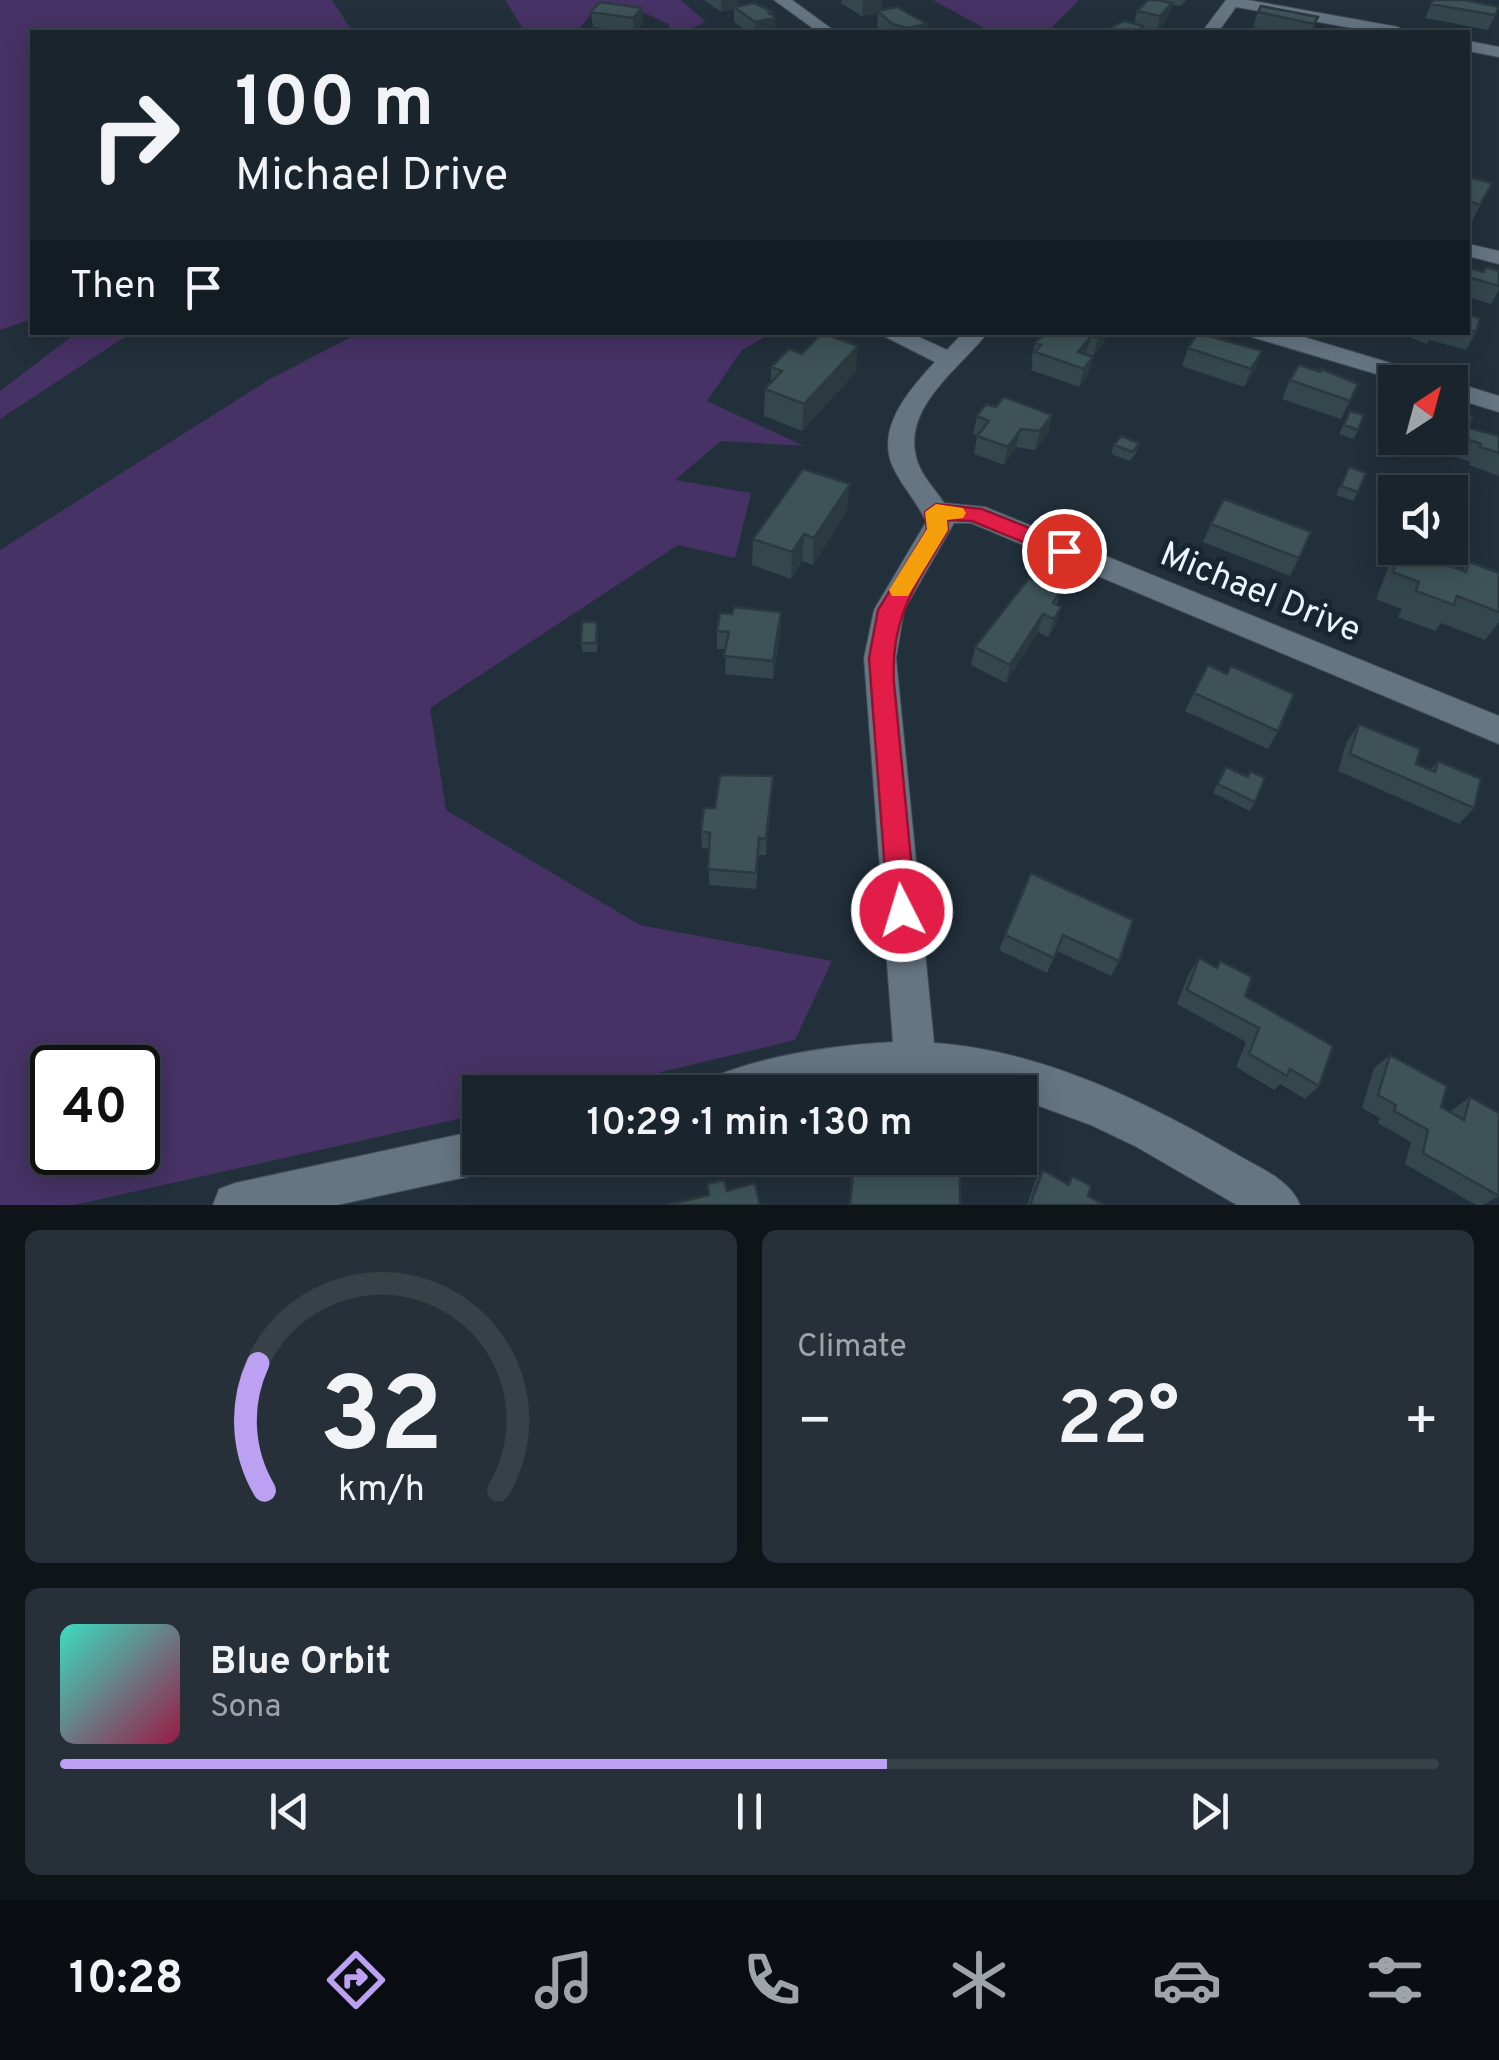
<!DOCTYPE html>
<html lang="en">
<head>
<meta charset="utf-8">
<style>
  body { margin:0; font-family:Overpass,sans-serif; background:#273038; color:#f1f3f6; height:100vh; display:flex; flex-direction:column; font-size:38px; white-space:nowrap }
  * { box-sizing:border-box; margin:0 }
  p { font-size:32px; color:#9fa4a9 }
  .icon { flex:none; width:55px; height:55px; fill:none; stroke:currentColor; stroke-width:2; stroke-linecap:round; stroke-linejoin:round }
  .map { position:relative; height:1205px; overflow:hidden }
  .side { display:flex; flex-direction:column; gap:25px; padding:25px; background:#0e1418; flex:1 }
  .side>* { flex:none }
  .banner { position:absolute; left:30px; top:30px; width:1440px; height:305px; border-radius:0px; box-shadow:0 5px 25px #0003,0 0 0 2px #384148; background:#1a242c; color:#f1f3f6; overflow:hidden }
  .needle { width:65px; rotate:36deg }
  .buttons { position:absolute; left:1378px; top:365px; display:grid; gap:20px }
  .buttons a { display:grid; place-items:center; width:90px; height:90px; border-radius:0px; background:#1a242c; box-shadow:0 5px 25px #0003,0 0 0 2px #384148; font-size:50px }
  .speed { position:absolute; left:30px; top:1045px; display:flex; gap:20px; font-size:50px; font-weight:700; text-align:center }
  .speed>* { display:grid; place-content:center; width:130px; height:130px; border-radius:50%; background:#1a242c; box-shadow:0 5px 25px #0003,0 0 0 2px #384148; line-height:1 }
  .speed .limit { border:5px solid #111; border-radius:15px; background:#fff; color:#111 }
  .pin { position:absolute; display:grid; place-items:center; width:85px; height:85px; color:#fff; margin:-42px; border:5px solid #fff; border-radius:50%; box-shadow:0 2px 10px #0007 }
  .me { position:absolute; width:110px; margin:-55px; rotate:355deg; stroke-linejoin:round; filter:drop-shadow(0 0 8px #0008) }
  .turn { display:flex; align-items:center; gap:35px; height:210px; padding:0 40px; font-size:45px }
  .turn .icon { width:130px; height:130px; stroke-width:2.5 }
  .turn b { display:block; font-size:70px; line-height:85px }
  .then { display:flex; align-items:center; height:95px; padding:0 40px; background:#0003; gap:20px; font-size:38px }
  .big { font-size:75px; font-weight:600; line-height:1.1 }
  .side .widget { flex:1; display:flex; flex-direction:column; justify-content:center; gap:15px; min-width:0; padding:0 35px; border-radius:15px; background:#273038 }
  .side .dial { align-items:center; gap:0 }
  .dial svg { height:260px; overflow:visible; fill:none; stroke:#384148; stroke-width:7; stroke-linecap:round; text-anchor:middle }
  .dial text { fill:#f1f3f6; stroke:none }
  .song { display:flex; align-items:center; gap:30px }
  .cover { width:120px; height:120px; border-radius:15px; background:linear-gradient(135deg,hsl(170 70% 55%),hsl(340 70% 35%)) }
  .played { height:10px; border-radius:5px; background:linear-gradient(90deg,#bca0f2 60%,#384148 60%) }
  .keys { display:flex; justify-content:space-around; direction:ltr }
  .heat { display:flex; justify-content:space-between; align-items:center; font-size:55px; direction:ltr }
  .side .tiles { flex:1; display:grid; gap:25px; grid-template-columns:1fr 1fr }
  .widget:last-child { grid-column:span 2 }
  .trip { position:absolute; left:462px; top:1075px; width:575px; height:100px; border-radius:0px; background:#1a242c; box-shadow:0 5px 25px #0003,0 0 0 2px #384148; font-weight:600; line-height:100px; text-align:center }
  .tab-bar { display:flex; height:160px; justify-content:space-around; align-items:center; background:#0a0e12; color:#9fa4a9 }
  .tab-bar .icon { width:70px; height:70px }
  .tab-bar .current { color:#bca0f2 }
  .tab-bar b { font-size:45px; color:#f1f3f6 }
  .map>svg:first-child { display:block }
  .green { fill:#463264; fill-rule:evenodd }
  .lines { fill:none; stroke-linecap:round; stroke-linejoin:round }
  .minor-casing { stroke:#404d57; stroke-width:2 }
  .minor { fill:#657582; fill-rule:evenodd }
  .wall { fill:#34474c }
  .shaded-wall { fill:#2b3a3e }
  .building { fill:#3d5358; stroke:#2b3a3e; stroke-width:2.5 }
  .route { fill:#e11d48; stroke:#92132f; stroke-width:2.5 }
  .slow { fill:#f59e0b }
  .labels { text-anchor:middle; stroke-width:10; stroke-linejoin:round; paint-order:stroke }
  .street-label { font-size:35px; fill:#edf6fe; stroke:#182631 }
</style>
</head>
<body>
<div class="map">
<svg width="1499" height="1205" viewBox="0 0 1499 1205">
  <rect width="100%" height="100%" fill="#22303b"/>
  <path class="green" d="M0,0h332l21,32h-321v287l-32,11z
    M505,0h176l25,22 -23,10h-19l6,-7 -38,-18 -38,3 -17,22h-52z
    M933,0h146l-32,32h-56z
    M76,333h55l-131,86v-28z
    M359,333h413l-30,17 -35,51 97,45 -83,-5 -46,39 76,13 -16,65 -57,-13 -248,163 16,102 194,115 192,36 -37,79 -217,52h-98v22l-406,91h-74v-655l270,-171zM52,1068h86v84h-86z"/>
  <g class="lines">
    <g class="minor-casing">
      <path id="minor" d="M774,0h18l44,32h-18z
        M1226,0h22l150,27 8,5h-32l-138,-25 -18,25h-16z
        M1468,41l31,6v10l-31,-6z
        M1468,244l31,7v13l-31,-8z
        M876,332h32l39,18 17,-18h24c-27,36 -90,77 -70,131 5,15 18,27 26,40l41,4 514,209v28l-528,-221h-17l-50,87 -8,48 38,385c107,7 210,58 302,111 23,14 54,25 64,51h-63l-102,-59 -44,-21 -71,-26v-7l-110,-9 -90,9h-113l6,-15c54,-22 122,-32 180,-35l-29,-384 10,-48 52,-88c-8,-20 -24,-35 -33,-55 -18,-39 17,-78 42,-105z
        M1249,332h38l150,45 3,5h-37l-151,-45z
        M1450,381l49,15v16l-49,-15v-15h-4z
        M480,1130v28h19l-4,9 -15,7 -143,31h-124l6,-16 16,-6z"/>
    </g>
    <use href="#minor" class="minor"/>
  </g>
  <path class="wall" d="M704,0h35v6l34,11 2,15h-27l-14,-10v-13l-13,3z
    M842,0h40l-1,10 45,22h-42l-7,-6 1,-13 -16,3 -21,-13z
    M1148,0h38l-5,6 -9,-1 -4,13 -11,13 -14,-3 -1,4h-40l32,-8 3,-13z
    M1433,0l66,7 -11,23 -63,-12z
    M600,2l43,21 -8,9 -42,-5 -2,-15z
    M1258,12l60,5 -6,15h-33l-26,-5z
    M1468,180l24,3 -21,40 -3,-2z
    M1485,267l14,4v19l-8,14 -23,-7v-29l15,4z
    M1468,315l8,17 -10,18 -37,-10 -2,4 -30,-12h71z
    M1107,332l-3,10 -11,14 -8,-1 8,2 -5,18 -9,12 -48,-17 2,-8 -2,-1 4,-18z
    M1188,348l74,3 -7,18 -11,18 -62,-21z
    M802,354l54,18 -54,59 -38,-15 1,-27 6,-6v-16z
    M1320,372l38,12 -17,35 -59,-20 8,-19z
    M996,407l56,8 -4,18 -13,17 -19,-3 -12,18 -30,-11 3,-18 -4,-2 4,-18z
    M1350,411l14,4 -10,24 -15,-5z
    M1450,411l19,17 30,8v40l-30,-11 1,-3 -64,-22 1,-2h43z
    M1139,443l-3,10 -6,8 -19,-7 3,-9z
    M1349,467l9,25 -5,9 -17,-6z
    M847,511l-34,54 -11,-4 -11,18 -39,-14 1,-26z
    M1211,524l88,34 -9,18 -87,-34z
    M1396,548h54l-1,18 13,5 7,-9 30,11v49l-14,18 -44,-17 -6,8 -37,-14 4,-8 -26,-10z
    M1060,592l-3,13 -1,20 -8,12 -10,-5 -32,51 -35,-18 4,-18z
    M781,630l-8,49 -48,-5 1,-25h-9v-18z
    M598,631l-1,21h-14l-2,-9z
    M1208,665l70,66 -10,18 -83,-38z
    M1359,724l57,40 14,6 8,-9 36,47 -15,16 -121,-53 9,-30z
    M1226,767l21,10 3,-6 5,31 -5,9 -37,-18z
    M772,793l-6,62h-7l-3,34 -47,-4v-36l-7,-1 -1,-17 14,-23z
    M1031,873l88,88 -8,15 -54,-25 -10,22 -48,-23z
    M1199,958l17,9 4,-6 25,35 74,90 -14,13 -25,-15 -6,6 -38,-23 10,-25 -69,-38 12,-31z
    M1390,1055l51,52 10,6 1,-3 18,-13 29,99 -16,9h-7l-71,-41 6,-22 -33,-19 2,-5 -18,-10 12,-40z
    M884,1158h38l38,47h-111l2,-31 3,-12 28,4z
    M1043,1170l24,14 5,-8 16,20 17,9h-78l8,-24z"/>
  <path class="shaded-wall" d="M721,0h18v8l-18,4z
    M869,0h13l-1,12 -19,4 1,-15z
    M1172,3l-4,15 -11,13 3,-15z
    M642,8l1,15 -9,9 -1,-14z
    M773,12v6h2v14h-20v-10l14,-9z
    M927,24l-1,8h-19v-4z
    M1102,332h5l-3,10 -11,14 5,-18z
    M1091,336l-5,18 -10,12 2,-14z
    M858,346l-2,26 -54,59 2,-27z
    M1262,351l-7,18 -11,18 7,-18z
    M1093,357l-5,18 -9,12 5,-18z
    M1052,415l-4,18 -13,17 5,-19z
    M1021,429l-5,18 -12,18 4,-18z
    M850,484l-3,27 -34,54 1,-27z
    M804,534l-2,27 -11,18 1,-27z
    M1061,607l-5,18 -8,12 6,-18z
    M781,612v18l-8,49v-18z
    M1043,614l-5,18 -32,51 4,-18z
    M773,776l-1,17 -6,62v-16z"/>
  <path class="building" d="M1148,0h8l16,3 -12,13 -23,-5z
    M1433,0h31l35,7 -4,8 -64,-11z
    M600,2l42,6 -9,10 -42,-6z
    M754,3l19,9 -4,1 6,5 -20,4 -21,-15z
    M1261,6l57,11 -4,7 -56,-12z
    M897,7l30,17 -20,4 -15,-4 -14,-13z
    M1124,21l19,5 -5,5 8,1h-44z
    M1469,177l23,6 -12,22 -12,-4v-21z
    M1485,267l14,4v15l-31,-9v-9l16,4z
    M1468,315l12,3 -4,14 -8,-2z
    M1046,332h56l-4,6 -7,-2 -13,16 15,5 -9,12 -49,-17 6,-7 -6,-2z
    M822,333l36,13 -54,58 -39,-15 17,-18 -11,-4 18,-18 13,5z
    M1198,333l64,18 -11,18 -63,-21z
    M1299,365l21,7 1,-3 37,15 -8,17 -60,-21z
    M1004,397l48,18 -12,16 -19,-2 -13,18 -31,-11 12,-15 -12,-5 9,-12 10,3z
    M1350,411l14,4 -6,15 -14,-5z
    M1450,411l23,5 -4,12 30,8v17l-19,-6 1,-3 -31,-11z
    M1121,436l18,7 -6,9 -19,-7z
    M1349,467l17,6 -8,19 -17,-6z
    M803,469l47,15 -36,54 -10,-4 -12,18 -39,-13z
    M1224,499l87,33 -12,26 -88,-34z
    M1450,534l9,4 -10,28 17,6 3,-10 30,11v39l-42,-16 -3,9 -38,-14 3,-9 -26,-10 9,-24h48z
    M1029,578l31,14 -7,11 8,4 -7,12 -11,-5 -33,51 -35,-18z
    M734,607l47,5 -8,49 -49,-5 5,-24 -12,-1 3,-18 12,1z
    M582,622h15l-1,21h-15z
    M1208,665l19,9 4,-8 63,28 -16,37 -84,-38z
    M1359,724l61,25 -4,15 19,8 3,-11 43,18 -7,29 -124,-54z
    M1226,767l22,10 2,-6 15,7 -10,24 -37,-18z
    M720,775l53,1 -7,63 -7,-1 -3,35 -48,-4 2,-36 -9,-2 3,-23h11z
    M1031,873l102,47 -14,41 -56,-26 -9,23 -49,-23z
    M1199,958l18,10 3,-7 32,16 -7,19 88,50 -14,40 -29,-17 -3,7 -38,-22 10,-26 -72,-38z
    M1390,1055l57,31 -6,21 23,13 6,-23 29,16v83l-76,-43 5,-23 -34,-19 2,-6 -18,-10z
    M886,1158l45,1v8l29,4v34h-110l4,-43 32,5z
    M1043,1170l26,15 3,-9 19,10 -3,10 17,9h-75z
    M724,1180l3,11 28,-8 5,22h-93l42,-10 -2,-11z"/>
  <path class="route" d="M936,504l46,5 90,36 3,6 -11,8 -92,-38 -25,-1 1,10c-32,55 -58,86 -54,153l22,228 -4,9 -10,4 -10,-4 -4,-9 -19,-253 9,-48 49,-80 -2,-18z"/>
  <path class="slow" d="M936,504l27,4 3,5 -3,5 -16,2 1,10 -40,66h-16l-3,-6 38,-61 -2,-17z"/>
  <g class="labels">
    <g class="street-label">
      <text transform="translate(1261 591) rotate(22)" y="12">Michael Drive</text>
    </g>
  </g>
</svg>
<div class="buttons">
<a><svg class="needle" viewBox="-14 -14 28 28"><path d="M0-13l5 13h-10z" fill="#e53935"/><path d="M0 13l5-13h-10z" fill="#9fa4a9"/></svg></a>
<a><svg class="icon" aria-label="sound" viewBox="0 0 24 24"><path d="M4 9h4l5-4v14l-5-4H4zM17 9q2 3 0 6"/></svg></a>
</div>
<div class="speed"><div class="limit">40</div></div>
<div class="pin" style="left:1064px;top:551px;background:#d93025"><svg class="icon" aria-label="arrive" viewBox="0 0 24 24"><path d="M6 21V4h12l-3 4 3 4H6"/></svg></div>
<svg class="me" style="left:902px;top:911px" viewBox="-20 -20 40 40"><circle r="17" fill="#e11d48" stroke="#fff" stroke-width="3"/><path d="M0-11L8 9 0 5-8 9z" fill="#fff"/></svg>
<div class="trip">10:29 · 1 min · 130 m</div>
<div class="banner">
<div class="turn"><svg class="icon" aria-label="right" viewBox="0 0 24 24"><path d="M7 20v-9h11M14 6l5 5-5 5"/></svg><div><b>100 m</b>Michael Drive</div></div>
<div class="then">Then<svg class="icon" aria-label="arrive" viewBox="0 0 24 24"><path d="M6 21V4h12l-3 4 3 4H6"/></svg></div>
</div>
</div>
<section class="side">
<div class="tiles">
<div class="widget dial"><svg viewBox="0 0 100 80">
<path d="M14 69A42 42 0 1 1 86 69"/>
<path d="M14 69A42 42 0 0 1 12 30" stroke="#bca0f2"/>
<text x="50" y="56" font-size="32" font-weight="700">32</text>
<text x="50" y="72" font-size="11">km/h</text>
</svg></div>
<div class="widget"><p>Climate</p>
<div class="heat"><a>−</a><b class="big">22°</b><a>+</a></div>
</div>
<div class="widget">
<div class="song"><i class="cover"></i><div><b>Blue Orbit</b><p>Sona</p></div></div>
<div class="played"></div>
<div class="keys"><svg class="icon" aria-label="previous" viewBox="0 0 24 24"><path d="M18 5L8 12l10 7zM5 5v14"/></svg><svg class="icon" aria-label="pause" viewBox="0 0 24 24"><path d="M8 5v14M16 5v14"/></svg><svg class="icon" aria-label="next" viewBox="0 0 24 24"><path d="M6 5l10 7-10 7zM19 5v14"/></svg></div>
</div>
</div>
</section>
<nav class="tab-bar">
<b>10:28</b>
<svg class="icon current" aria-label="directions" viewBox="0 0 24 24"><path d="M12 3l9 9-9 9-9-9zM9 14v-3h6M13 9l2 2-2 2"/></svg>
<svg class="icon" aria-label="music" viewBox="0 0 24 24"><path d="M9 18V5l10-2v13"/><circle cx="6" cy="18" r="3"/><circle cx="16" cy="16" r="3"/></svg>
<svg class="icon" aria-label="phone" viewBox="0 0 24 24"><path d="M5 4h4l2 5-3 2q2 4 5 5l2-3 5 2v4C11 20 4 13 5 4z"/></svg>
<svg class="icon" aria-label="climate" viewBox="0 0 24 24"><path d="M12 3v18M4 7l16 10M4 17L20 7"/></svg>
<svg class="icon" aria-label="car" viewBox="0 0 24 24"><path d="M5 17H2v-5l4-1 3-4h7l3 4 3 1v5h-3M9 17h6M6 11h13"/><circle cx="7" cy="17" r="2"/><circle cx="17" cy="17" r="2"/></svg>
<svg class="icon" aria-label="filters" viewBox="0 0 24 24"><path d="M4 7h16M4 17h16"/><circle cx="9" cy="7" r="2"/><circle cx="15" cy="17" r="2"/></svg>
</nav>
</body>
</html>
